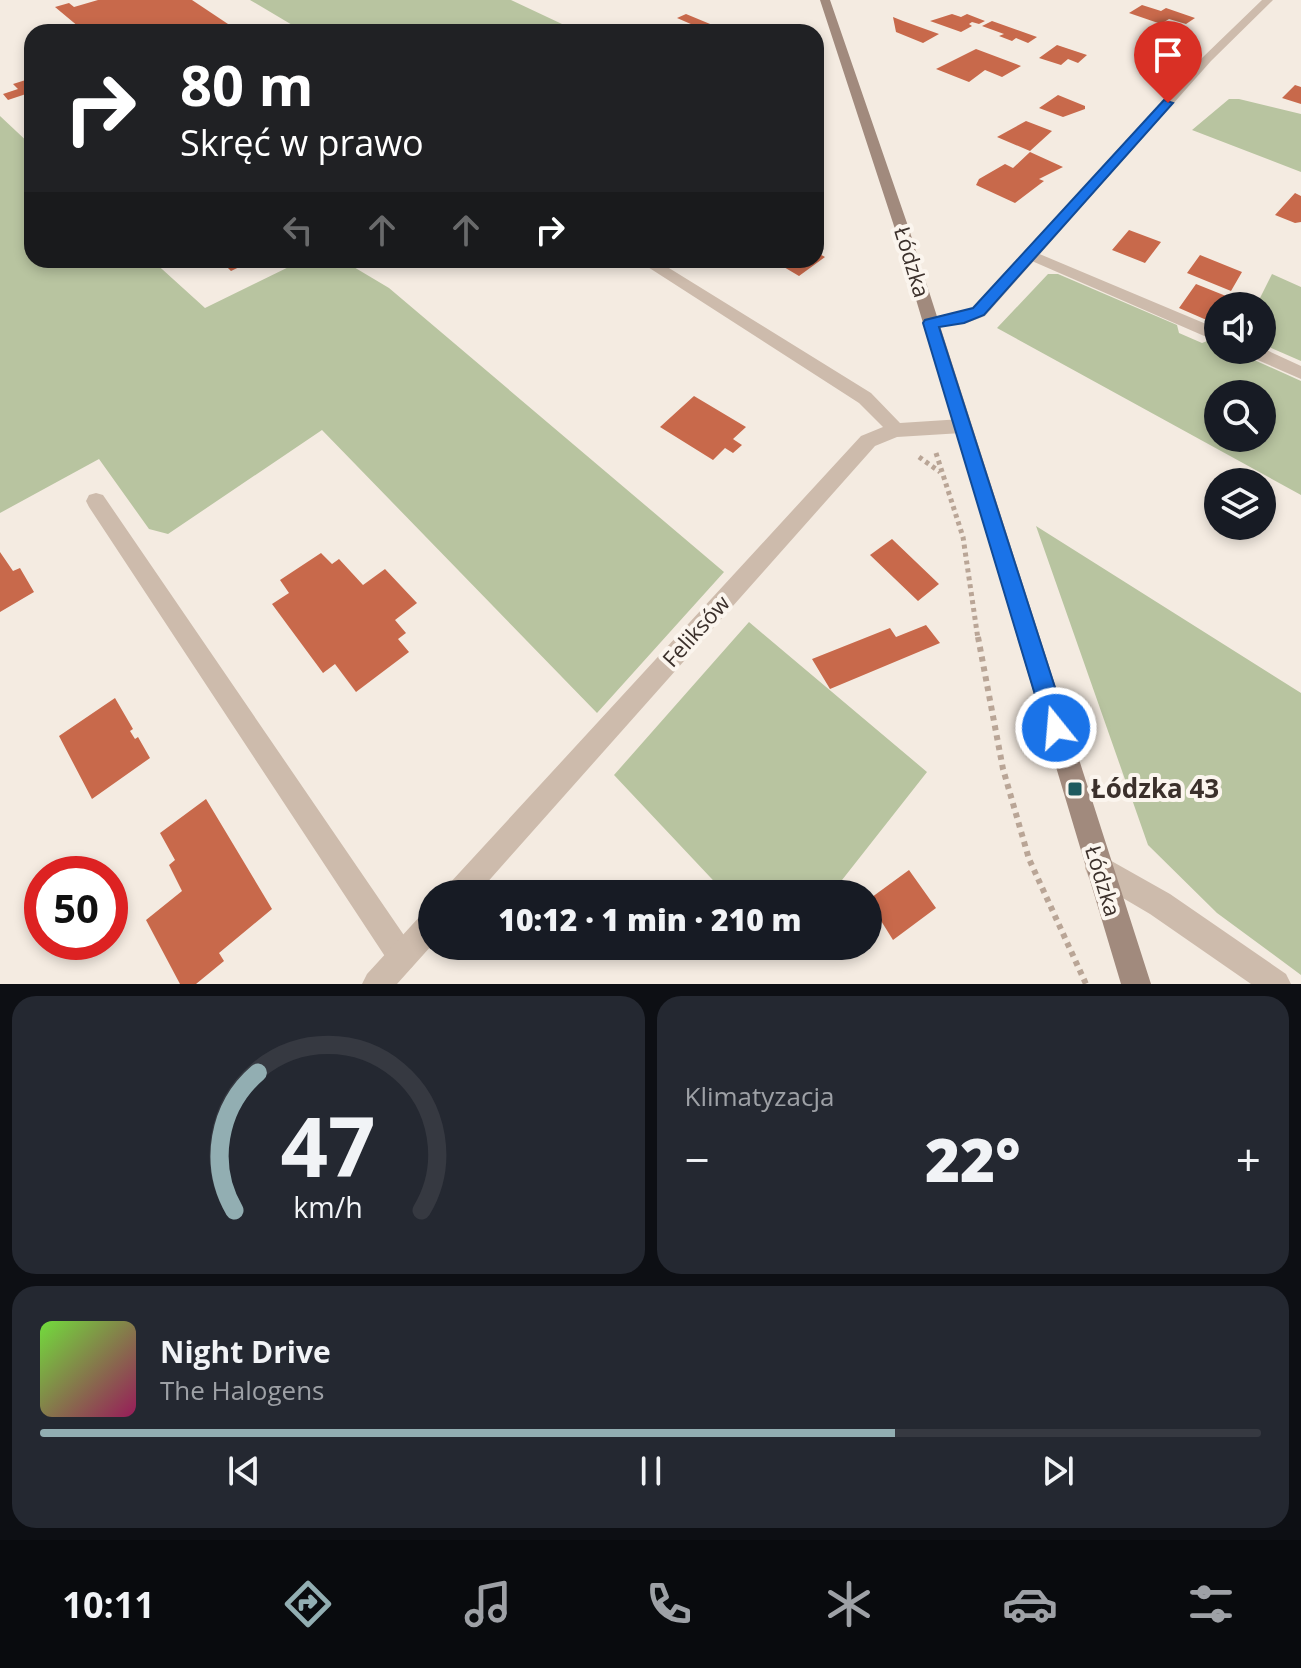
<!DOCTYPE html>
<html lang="pl">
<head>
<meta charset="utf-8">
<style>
  body { margin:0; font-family:"Open Sans",sans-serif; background:#242831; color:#f1f3f6; height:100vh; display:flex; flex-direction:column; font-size:30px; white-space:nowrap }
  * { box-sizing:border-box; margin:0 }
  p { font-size:26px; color:#9ea1a6 }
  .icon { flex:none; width:44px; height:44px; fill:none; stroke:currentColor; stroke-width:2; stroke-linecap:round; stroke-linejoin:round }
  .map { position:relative; height:984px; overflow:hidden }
  .sheet { display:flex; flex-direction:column; gap:12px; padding:12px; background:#0d0f14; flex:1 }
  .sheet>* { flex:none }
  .guide { position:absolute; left:24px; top:24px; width:800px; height:244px; border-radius:24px; box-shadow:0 4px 12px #0003; background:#202124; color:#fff; overflow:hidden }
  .fabs { position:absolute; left:1204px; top:292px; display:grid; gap:16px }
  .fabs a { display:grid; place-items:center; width:72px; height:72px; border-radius:50%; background:#171b24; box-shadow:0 4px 12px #0003; font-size:40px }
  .speed { position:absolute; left:24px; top:856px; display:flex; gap:16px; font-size:40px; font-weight:700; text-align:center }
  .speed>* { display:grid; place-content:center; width:104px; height:104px; border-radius:50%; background:#171b24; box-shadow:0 4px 12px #0003; line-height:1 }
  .speed .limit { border:12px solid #d22; background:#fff; color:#111 }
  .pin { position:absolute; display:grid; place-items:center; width:68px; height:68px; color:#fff; margin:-82px -34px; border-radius:50% 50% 50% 0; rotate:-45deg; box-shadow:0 0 8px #0007 }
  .pin .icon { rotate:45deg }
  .me { position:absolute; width:88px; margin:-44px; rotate:343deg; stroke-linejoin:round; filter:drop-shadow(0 0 6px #0008) }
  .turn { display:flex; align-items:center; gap:28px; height:168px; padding:0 24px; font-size:36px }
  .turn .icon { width:104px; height:104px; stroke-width:2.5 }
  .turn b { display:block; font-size:56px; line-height:68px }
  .lanes { display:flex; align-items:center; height:76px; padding:0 24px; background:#0003; justify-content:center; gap:40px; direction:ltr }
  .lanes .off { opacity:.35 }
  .big { font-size:60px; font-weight:800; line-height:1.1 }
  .sheet .card { flex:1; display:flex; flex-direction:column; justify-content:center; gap:12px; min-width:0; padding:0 28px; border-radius:24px; background:#242831 }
  .sheet .dial { align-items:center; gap:0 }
  .dial svg { height:208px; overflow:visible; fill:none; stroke:#363941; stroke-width:7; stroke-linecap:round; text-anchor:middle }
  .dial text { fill:#f1f3f6; stroke:none }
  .song { display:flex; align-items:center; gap:24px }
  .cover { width:96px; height:96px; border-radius:12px; background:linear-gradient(135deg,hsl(100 70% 55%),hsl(330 70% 35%)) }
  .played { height:8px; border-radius:4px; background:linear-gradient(90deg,#92aeb2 70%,#363941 70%) }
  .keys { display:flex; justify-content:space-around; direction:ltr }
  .heat { display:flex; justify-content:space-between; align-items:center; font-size:44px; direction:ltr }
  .sheet .tiles { flex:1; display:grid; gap:12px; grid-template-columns:1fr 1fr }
  .card:last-child { grid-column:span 2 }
  .trip { position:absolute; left:418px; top:880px; width:464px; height:80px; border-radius:40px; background:#171b24; box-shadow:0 4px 12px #0003; font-weight:800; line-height:80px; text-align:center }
  .menu { display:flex; height:128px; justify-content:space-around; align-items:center; background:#090b0e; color:#9ea1a6 }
  .menu .icon { width:56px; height:56px }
  .menu .on { color:#92aeb2 }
  .menu b { font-size:36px; color:#f1f3f6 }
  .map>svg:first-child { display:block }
  .green { fill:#b8c4a0; fill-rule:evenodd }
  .building { fill:#c8694b }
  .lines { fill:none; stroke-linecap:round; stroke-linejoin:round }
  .path-far1 { stroke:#b9a596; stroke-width:5; stroke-dasharray:4 4; stroke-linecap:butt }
  .path { stroke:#b9a596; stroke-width:6; stroke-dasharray:5 5; stroke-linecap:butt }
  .service { fill:#cdbbac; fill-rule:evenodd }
  .minor { fill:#cdbbac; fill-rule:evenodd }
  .secondary { fill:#a18a7d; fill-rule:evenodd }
  .route { fill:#1a73e8; stroke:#114b97; stroke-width:2 }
  .poi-dot { fill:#1f5a5e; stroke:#fbf5ee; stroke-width:3 }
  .labels { text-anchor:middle; stroke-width:8; stroke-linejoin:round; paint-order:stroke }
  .street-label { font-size:22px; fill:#3b302b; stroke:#fbf5ee }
  .near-poi-label { font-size:26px; font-weight:bold; fill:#3b302b; stroke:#fbf5ee; text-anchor:start }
</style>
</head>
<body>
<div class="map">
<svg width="1301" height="984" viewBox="0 0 1301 984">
  <rect width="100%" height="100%" fill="#f4ebe1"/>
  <path class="green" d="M250,0h261l68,32h-218l-9,-5 -48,5z
    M1229,99h10l62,15v58l-109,-42z
    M0,116l32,30v114h120l53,48 98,-48h39l47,28 335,284 -127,141 -275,-283 -154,104 -19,-5 -50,-70 -99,54z
    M1048,274h10l119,51 2,8 23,10 8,-3 8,4v6h14l69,31v114l-304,-167zM1218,394h44v44h-44z
    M1272,274l29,13v74l-39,-17v-38h-6z
    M1036,526l265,167v282l-84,-62 -69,-68z
    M749,622l178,150 -96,122h-105l-112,-119z"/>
  <path class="building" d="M98,0h94l48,32h-155l-30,-25 14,-4 5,4z
    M1142,5l19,6 5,-3 29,10 -9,6 -17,-5 -8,5 -32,-11z
    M686,14l41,17 14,-6 17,7h-66l8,-4 -23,-10z
    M952,14l9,3 6,-3 18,7 -6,3 -7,-2 -3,2 3,2 -11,6 -31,-11z
    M893,17l10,4 36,13 -16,9 -27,-11z
    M992,21l45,16 -9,6 -12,-5 -4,3 -13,-5 5,-2 -22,-8z
    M1057,45l30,10 -9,8 -10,-4 -7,6 -22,-7z
    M976,49l45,17 -19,11 -17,-7 -16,12 -33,-13z
    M32,78v14l-24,8 -5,-6 15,-5 -5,-5z
    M1295,85l6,2v17l-19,-6z
    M1058,95l27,11v3l-22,8 -24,-9z
    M1026,121l26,10 -22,20 -33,-14z
    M1030,152l33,15 -24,12 5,2 -29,22 -39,-18 3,-6 26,-15 8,4z
    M1295,193l6,3v26l-6,1 -20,-8z
    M1129,230l32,12 -16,21 -33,-13z
    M816,252l9,5 -26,19 -27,-16h44z
    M1200,255l42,17 -11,19 -44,-18z
    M220,260h34l-23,11z
    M1196,284l40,16 -3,6h-15v19l-39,-17z
    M694,396l52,31 -13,12 9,6 -9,8 -8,-5 -12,12 -53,-33z
    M892,539l47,45 -21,17 -48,-46z
    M0,552l13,19 7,-3 14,24 -34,20z
    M321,553l11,11 7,-5 24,26 22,-16 32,34 -22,17 11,13 -8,6 11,13 -53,40 -21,-28 -12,9 -51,-69 17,-11 -9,-13z
    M926,625l14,18 -110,46 -18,-30 78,-31 6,9z
    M115,698l18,31 -3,2 5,8 3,-2 12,21 -58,41 -33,-63z
    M206,799l66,110 -53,44 5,8 -28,23h-16l-34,-64 36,-29 -13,-26 6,-5 -15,-27z
    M909,870l27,38 -43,32 -25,-40z"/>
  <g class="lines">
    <path class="path-far1" d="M936,453l27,84 15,102
      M919,457l21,15"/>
    <path class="path" d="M978,637l25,132 26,90 57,125"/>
    <path class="service" d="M1030,250l188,79v13l-193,-84v-6z
      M1262,348l39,18v13l-57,-25 -3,-4z
      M96,493l7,2 309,452 4,10 -4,10 -10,4 -10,-4 -303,-460 -3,-6 3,-6z
      M1099,854l71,40 116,80 5,10h-40l-101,-70 -61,-36 -4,-10 4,-10z"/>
    <path class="minor" d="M1262,0h11l-62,61 -226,255 -21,8 -39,3 -2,-4 2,-4 48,-11 230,-251z
      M637,260h19l215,133 29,30 62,-4 9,7 -9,7 -65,4 -22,9 -398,448h-32l4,-10 412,-448 22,-9 -24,-24z
      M432,910v35l-35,39h-35l5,-10 55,-60z"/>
    <path class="secondary" d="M820,0h10l78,226 243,758h-30l-227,-758z"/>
  </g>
  <path class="route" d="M1164,100l9,3 -189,212 -20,8 -25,4 129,401 -4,8 -8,3 -7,-3 -4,-8 -122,-405 2,-3 48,-12z"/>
  <rect class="poi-dot" x="1067" y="781" width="16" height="16" rx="4"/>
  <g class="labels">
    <g class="street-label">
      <text transform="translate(912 262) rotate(73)" y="8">Łódzka</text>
      <text transform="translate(696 631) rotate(-48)" y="8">Feliksów</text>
      <text transform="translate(1103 881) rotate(73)" y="8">Łódzka</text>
    </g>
    <g class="near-poi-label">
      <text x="1091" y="798">Łódzka 43</text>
    </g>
  </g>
</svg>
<div class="fabs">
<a><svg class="icon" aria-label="sound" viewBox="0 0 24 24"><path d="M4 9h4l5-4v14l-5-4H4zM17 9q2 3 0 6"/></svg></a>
<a><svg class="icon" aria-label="search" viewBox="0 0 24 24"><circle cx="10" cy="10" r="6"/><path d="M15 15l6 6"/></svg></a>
<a><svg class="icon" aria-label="layers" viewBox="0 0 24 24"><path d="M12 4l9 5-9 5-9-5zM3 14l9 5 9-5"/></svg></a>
</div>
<div class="speed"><div class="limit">50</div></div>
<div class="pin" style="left:1168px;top:103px;background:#d93025"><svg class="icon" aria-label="arrive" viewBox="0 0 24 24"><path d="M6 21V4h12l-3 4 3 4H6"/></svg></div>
<svg class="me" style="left:1056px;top:728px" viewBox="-20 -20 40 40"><circle r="17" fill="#1a73e8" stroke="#fff" stroke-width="3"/><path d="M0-11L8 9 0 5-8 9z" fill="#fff"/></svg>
<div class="trip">10:12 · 1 min · 210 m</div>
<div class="guide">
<div class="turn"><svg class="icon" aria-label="right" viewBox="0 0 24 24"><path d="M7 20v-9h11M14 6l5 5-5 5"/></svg><div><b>80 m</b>Skręć w prawo</div></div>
<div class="lanes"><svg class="icon off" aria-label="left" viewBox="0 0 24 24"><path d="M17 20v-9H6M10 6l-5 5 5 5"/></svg><svg class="icon off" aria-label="ahead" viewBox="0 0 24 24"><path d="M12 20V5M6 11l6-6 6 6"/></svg><svg class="icon off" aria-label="ahead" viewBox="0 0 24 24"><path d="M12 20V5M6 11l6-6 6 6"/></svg><svg class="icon" aria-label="right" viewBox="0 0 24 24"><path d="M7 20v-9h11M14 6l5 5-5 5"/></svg></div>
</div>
</div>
<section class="sheet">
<div class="tiles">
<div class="card dial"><svg viewBox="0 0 100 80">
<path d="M14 69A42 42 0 1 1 86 69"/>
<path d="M14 69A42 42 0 0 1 23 16" stroke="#92aeb2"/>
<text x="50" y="56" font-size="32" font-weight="700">47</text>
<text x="50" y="72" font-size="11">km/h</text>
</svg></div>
<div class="card"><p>Klimatyzacja</p>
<div class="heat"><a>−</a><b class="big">22°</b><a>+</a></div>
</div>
<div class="card">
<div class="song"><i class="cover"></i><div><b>Night Drive</b><p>The Halogens</p></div></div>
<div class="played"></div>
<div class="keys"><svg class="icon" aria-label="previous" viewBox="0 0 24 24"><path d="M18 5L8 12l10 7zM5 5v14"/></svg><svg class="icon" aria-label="pause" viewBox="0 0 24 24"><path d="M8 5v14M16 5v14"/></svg><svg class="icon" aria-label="next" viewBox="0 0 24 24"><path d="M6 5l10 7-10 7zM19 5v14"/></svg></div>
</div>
</div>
</section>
<nav class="menu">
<b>10:11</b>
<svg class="icon on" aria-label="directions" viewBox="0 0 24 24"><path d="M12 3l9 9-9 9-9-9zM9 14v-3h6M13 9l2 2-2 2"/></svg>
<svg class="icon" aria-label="music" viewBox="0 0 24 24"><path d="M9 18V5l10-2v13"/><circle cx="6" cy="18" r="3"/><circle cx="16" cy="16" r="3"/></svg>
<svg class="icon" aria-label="phone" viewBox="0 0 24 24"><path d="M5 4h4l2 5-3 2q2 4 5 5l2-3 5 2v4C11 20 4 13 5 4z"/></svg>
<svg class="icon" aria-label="climate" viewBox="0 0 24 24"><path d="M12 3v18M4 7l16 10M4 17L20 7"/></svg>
<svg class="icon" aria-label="car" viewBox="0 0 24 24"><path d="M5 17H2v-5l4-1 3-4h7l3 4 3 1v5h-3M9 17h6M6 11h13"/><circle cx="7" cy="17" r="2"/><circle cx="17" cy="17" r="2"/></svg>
<svg class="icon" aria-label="filters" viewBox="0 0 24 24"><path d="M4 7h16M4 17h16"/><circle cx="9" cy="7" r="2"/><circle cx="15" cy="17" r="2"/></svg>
</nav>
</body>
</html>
